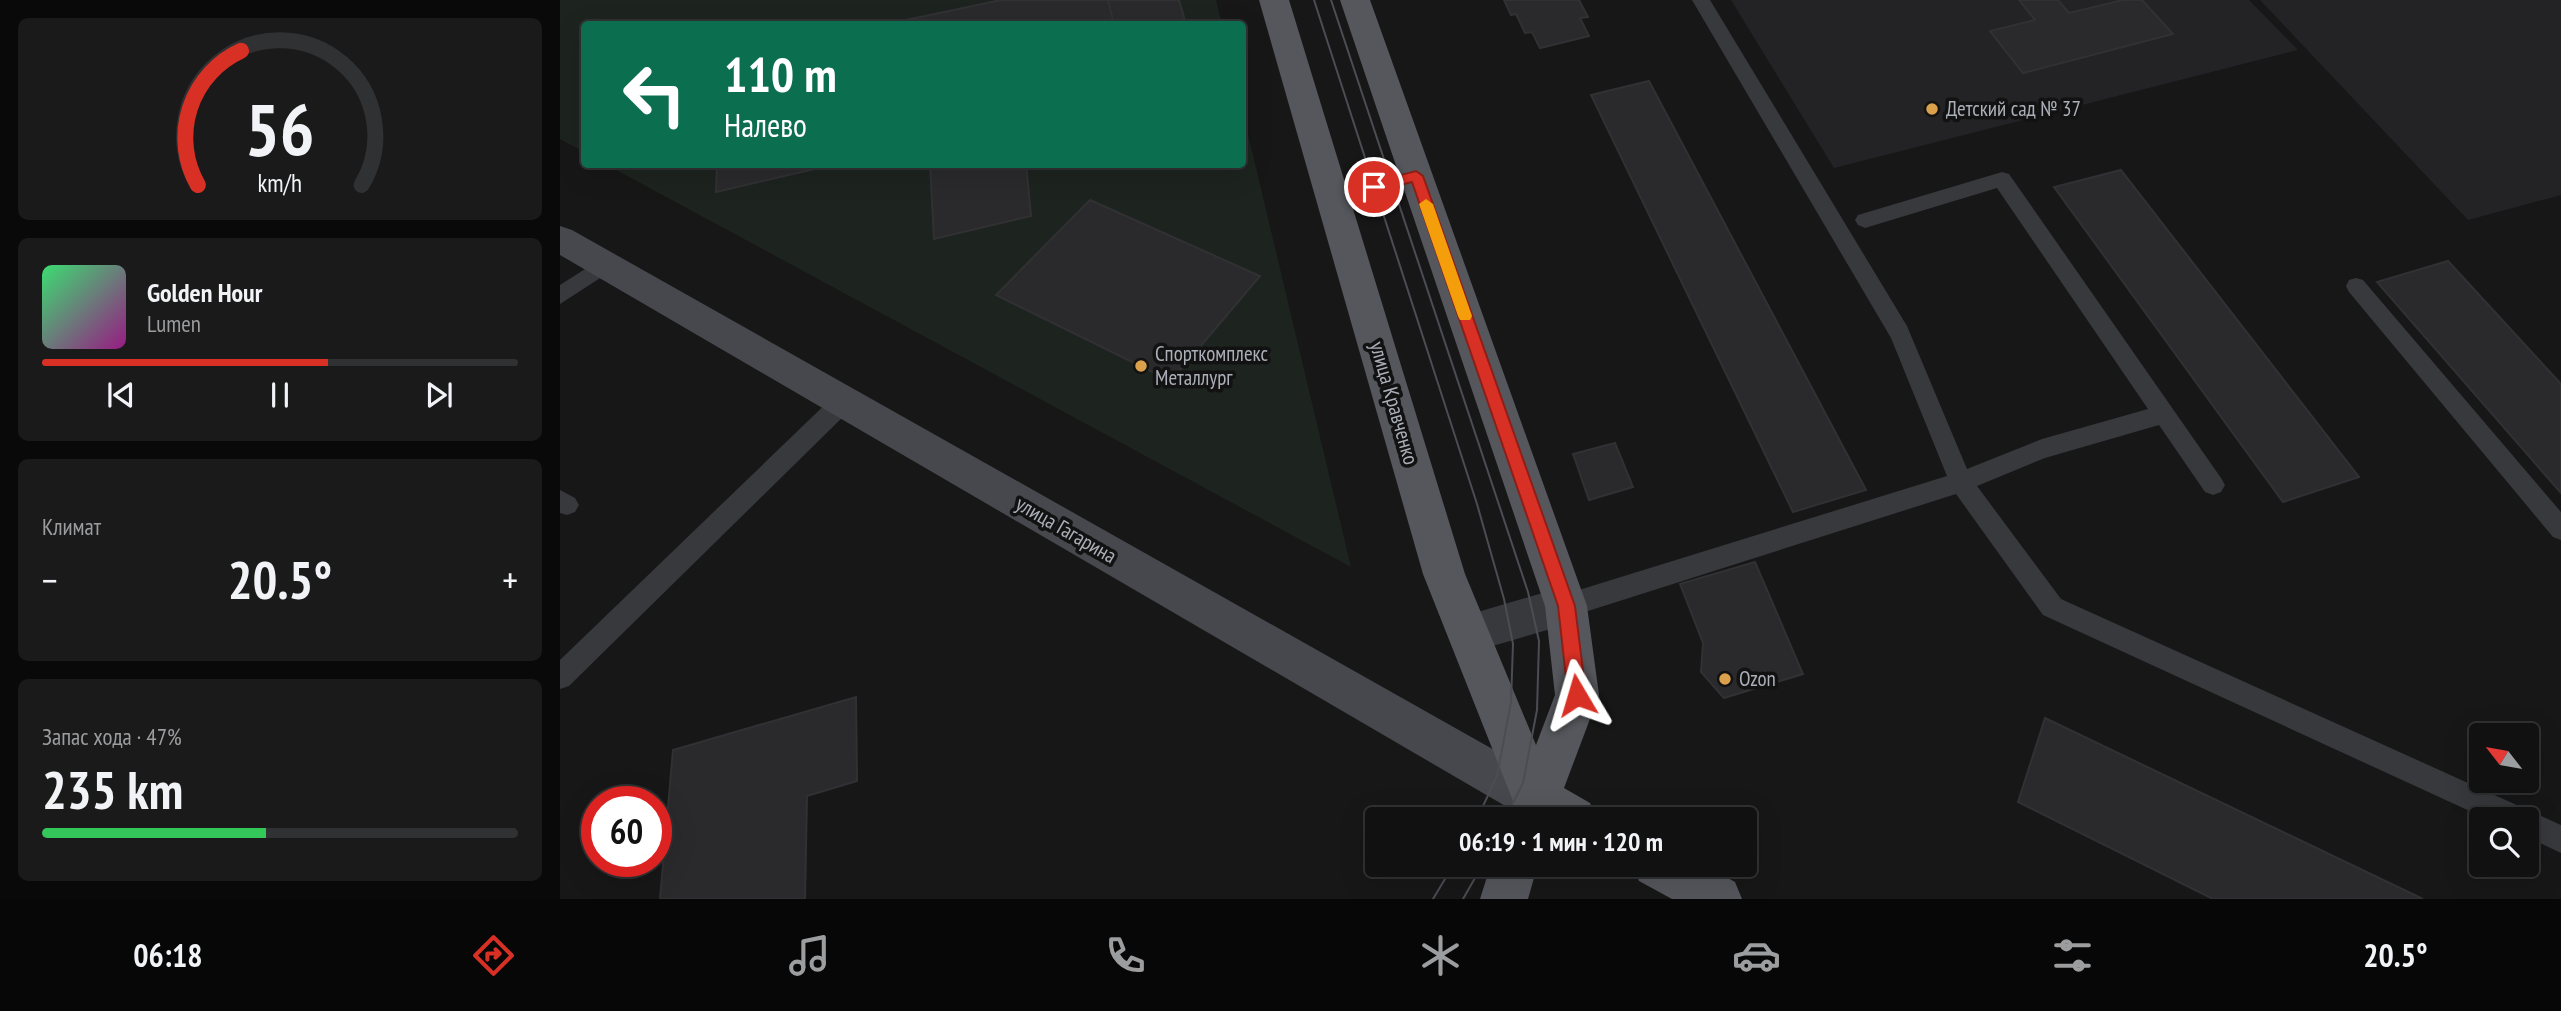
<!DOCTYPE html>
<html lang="ru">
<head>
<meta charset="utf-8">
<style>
  body { margin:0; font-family:"PT Sans Narrow",sans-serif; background:#1a1a1b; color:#f1f3f6; height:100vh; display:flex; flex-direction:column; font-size:26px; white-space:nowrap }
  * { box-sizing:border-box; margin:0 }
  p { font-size:23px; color:#9c9d9f }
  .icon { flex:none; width:38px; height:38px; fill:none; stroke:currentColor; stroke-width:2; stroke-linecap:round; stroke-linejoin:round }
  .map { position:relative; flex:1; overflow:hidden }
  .drawer { display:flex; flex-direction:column; gap:18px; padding:18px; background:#09090a; width:560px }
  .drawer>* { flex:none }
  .top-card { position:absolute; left:21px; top:21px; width:665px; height:147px; border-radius:7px; box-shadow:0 7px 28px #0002,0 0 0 2px #303132; background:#0b6e4f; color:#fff; overflow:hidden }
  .needle { width:46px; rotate:301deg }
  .buttons { position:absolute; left:1909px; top:723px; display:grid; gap:14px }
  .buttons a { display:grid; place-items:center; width:70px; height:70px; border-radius:7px; background:#111112; box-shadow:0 7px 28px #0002,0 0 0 2px #303132; font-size:35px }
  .speed { position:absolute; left:21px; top:786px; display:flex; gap:14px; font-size:35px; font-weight:700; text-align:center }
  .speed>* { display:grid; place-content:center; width:91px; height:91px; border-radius:50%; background:#111112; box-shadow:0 7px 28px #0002,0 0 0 2px #303132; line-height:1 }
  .speed .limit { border:10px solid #d22; background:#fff; color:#111 }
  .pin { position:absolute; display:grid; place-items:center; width:60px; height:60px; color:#fff; margin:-30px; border:4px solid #fff; border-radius:50%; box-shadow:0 2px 7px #0007 }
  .me { position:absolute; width:77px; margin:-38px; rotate:353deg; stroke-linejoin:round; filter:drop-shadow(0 0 5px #0008) }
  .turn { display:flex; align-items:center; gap:24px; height:147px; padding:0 28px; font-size:32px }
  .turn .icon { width:91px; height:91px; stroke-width:2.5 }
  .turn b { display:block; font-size:49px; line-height:60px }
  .big { font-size:52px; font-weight:700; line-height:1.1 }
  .drawer .card { flex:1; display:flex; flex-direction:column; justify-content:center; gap:10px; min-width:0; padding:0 24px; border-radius:10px; background:#1a1a1b }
  .drawer .dial { align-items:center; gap:0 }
  .dial svg { height:182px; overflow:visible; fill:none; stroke:#303132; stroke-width:7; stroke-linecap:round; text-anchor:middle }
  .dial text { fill:#f1f3f6; stroke:none }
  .song { display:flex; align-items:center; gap:21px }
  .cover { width:84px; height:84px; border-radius:10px; background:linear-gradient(135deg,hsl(140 70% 55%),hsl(310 70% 35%)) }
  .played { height:7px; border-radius:4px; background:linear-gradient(90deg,#d93025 60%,#303132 60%) }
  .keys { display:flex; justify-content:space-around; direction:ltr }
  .heat { display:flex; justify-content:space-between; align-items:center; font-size:38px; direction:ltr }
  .charge { height:10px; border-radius:5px; background:linear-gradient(90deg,#34c759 47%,#303132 0) }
  .trip { position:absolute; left:805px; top:807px; width:392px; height:70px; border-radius:7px; background:#111112; box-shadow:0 7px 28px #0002,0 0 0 2px #303132; font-weight:700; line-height:70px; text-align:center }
  .tab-bar { display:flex; height:112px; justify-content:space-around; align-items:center; background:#070707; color:#9c9d9f }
  .tab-bar .icon { width:49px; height:49px }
  .tab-bar .on { color:#d93025 }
  .tab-bar b { font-size:32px; color:#f1f3f6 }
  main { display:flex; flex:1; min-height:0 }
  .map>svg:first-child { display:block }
  .built { fill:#232325 }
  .green { fill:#1d231e }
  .building { fill:#2a2a2c; stroke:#313134; stroke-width:2 }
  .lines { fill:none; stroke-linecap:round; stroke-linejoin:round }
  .lane { fill:#38393d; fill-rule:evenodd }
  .street { fill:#38393d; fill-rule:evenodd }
  .secondary { fill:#47484d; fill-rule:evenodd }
  .primary { fill:#55575c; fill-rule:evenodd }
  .tram { stroke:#4c4d52; stroke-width:2 }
  .route { fill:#d93025; stroke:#8d1f18; stroke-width:2 }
  .slow { fill:#f59e0b }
  .poi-dot { fill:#dba04c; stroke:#121213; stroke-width:2.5 }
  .labels { text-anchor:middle; stroke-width:7; stroke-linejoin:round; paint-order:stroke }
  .poi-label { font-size:21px; fill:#abafb7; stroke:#121213; text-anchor:start }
  .street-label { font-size:21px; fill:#abafb7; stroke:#121213 }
</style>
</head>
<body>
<main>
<section class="drawer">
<div class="card dial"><svg viewBox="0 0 100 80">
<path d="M14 69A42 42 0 1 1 86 69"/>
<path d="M14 69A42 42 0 0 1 33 10" stroke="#d93025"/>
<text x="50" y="56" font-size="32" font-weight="700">56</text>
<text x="50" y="72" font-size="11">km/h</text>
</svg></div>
<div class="card">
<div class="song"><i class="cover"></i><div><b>Golden Hour</b><p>Lumen</p></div></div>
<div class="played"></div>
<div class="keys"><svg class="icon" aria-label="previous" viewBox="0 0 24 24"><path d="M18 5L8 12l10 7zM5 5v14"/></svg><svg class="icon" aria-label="pause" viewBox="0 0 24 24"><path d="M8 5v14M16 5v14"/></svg><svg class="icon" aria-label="next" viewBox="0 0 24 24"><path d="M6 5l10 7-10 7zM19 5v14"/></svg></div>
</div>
<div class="card"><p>Климат</p>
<div class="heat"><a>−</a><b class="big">20.5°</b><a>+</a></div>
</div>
<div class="card"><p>Запас хода · 47%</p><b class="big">235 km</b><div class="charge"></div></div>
</section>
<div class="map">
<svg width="2001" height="899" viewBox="0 0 2001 899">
  <rect width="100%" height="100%" fill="#171718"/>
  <path class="built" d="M1171,0h518l49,50 -464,118z
    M1700,0h301v195l-93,25z"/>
  <path class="green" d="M0,0h656l6,24h-638v128l-24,-13z
    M683,113l108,454 -744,-402 635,-1z"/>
  <path class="building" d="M441,0h107l6,24h-227z
    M548,0h71l7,24h-72z
    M944,0h75l9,17 -8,1 9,18 -49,12 -8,-16 -7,1 -9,-19 -5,1z
    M1459,0h39l11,13 54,-13h19l31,34 -150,39 -33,-42 45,-11z
    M1089,81l217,409 -73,22 -202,-417z
    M157,164h119l-120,28z
    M370,164h96l5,52 -97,23z
    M1561,170l238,307 -76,25 -229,-315z
    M530,200l170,76 -89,105 -175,-86z
    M1888,261l113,123v109l-184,-211z
    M1055,443l18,44 -44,13 -16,-46z
    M1195,562l48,112 -79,24 -23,-26 2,-29 -23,-59z
    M296,697l1,84 -50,15 -2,103h-145l13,-149z
    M1485,718l378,181h-210l-195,-97z"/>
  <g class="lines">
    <path class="lane" d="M1132,0h18l197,326 60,143 75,-30 106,-30 -151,-221 -132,40 -7,-3 -3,-5 3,-5 144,-43 7,2 212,304 4,7 -4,7 -8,3 -8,-3 -46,-67 -114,33 -68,28 84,113 500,226v28l-34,-16v-18h-40l-444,-204 -87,-121 -390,124 -9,-4 -3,-8 3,-8 9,-4 381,-118 -56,-138z
      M44,257l7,2 3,6 -3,6 -51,33v-19z
      M1796,278l7,2 198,232v28l-8,-3 -204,-245 -3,-6 3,-6z
      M284,392l8,2 3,7 -3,7 -283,278 -9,3v-29l276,-266z
      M0,490l15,8 4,7 -4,7 -8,3 -7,-2z"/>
    <path class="street" d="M856,164l12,3 4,9 -4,9 -95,25 -12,-4 -5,-9 5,-9z
      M1006,586l15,6 6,14 -6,14 -112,33 -15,-6 -6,-14 6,-14z"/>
    <path class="secondary" d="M0,226l12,4 979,552 7,16 -7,16 -12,5 -20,-5 -959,-559z"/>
    <path class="primary" d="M699,0h30l176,574 71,171 19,-50 -10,-89 -205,-606h30l217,606 12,89 -35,93 26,15 7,16h-91l7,-18 -90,-227z
      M931,864h47l-10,35h-48z
      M1073,864h70l32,18 7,17h-70l-33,-18z"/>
    <path class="tram" d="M754,0l163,504 27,95 9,45 -2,58 -14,74 -20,43
      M771,0l197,592 11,49 -2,69 -14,73 -18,36
      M873,899l21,-35
      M903,899l20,-35"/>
  </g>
  <path class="route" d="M856,171l7,5 152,430 11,89 -3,6 -6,3 -6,-3 -3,-6 -10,-89 -146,-424 -38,10 -6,-5 2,-4z"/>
  <path class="slow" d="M866,199l7,5 39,112 -2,4h-10l-2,-4 -39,-112z"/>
  <g class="poi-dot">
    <circle cx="1372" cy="109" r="7"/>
    <circle cx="581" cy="366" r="7"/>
    <circle cx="1165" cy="679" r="7"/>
  </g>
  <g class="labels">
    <g class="poi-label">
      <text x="1386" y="116">Детский сад № 37</text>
      <text x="595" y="361">Спорткомплекс<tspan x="595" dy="24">Металлург</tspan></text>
      <text x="1179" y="686">Ozon</text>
    </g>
    <g class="street-label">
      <text transform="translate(834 403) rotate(74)" y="7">улица Кравченко</text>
      <text transform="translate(506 530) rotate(30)" y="7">улица Гагарина</text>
    </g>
  </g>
</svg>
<div class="buttons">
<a><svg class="needle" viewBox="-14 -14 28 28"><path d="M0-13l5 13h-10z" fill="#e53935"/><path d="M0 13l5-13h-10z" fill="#9c9d9f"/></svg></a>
<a><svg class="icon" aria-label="search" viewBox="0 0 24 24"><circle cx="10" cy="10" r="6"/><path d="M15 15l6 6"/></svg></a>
</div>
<div class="speed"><div class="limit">60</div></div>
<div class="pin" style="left:814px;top:187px;background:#d93025"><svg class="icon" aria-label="arrive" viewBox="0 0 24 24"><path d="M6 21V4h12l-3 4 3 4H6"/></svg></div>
<svg class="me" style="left:1017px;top:695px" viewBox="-20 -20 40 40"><path d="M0-17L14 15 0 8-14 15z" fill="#d93025" stroke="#fff" stroke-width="4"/></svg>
<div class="trip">06:19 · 1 мин · 120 m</div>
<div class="top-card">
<div class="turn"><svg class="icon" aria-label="left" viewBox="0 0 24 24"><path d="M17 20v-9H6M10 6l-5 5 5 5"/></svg><div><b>110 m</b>Налево</div></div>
</div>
</div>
</main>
<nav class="tab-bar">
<b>06:18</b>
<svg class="icon on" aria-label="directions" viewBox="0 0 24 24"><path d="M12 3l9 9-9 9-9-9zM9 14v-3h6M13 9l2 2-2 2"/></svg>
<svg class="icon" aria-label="music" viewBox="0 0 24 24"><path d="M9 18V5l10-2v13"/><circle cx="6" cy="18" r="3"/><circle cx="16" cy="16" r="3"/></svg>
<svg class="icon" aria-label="phone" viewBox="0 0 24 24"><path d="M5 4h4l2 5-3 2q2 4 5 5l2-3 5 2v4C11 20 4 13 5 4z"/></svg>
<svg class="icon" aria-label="climate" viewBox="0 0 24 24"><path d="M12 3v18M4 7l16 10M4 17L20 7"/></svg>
<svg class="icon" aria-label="car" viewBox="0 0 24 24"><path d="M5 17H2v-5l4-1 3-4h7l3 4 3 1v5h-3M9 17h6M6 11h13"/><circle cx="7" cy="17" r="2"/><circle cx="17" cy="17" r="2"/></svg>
<svg class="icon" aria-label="filters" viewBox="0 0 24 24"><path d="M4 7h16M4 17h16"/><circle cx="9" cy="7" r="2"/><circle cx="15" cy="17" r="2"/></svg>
<b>20.5°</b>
</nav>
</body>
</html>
